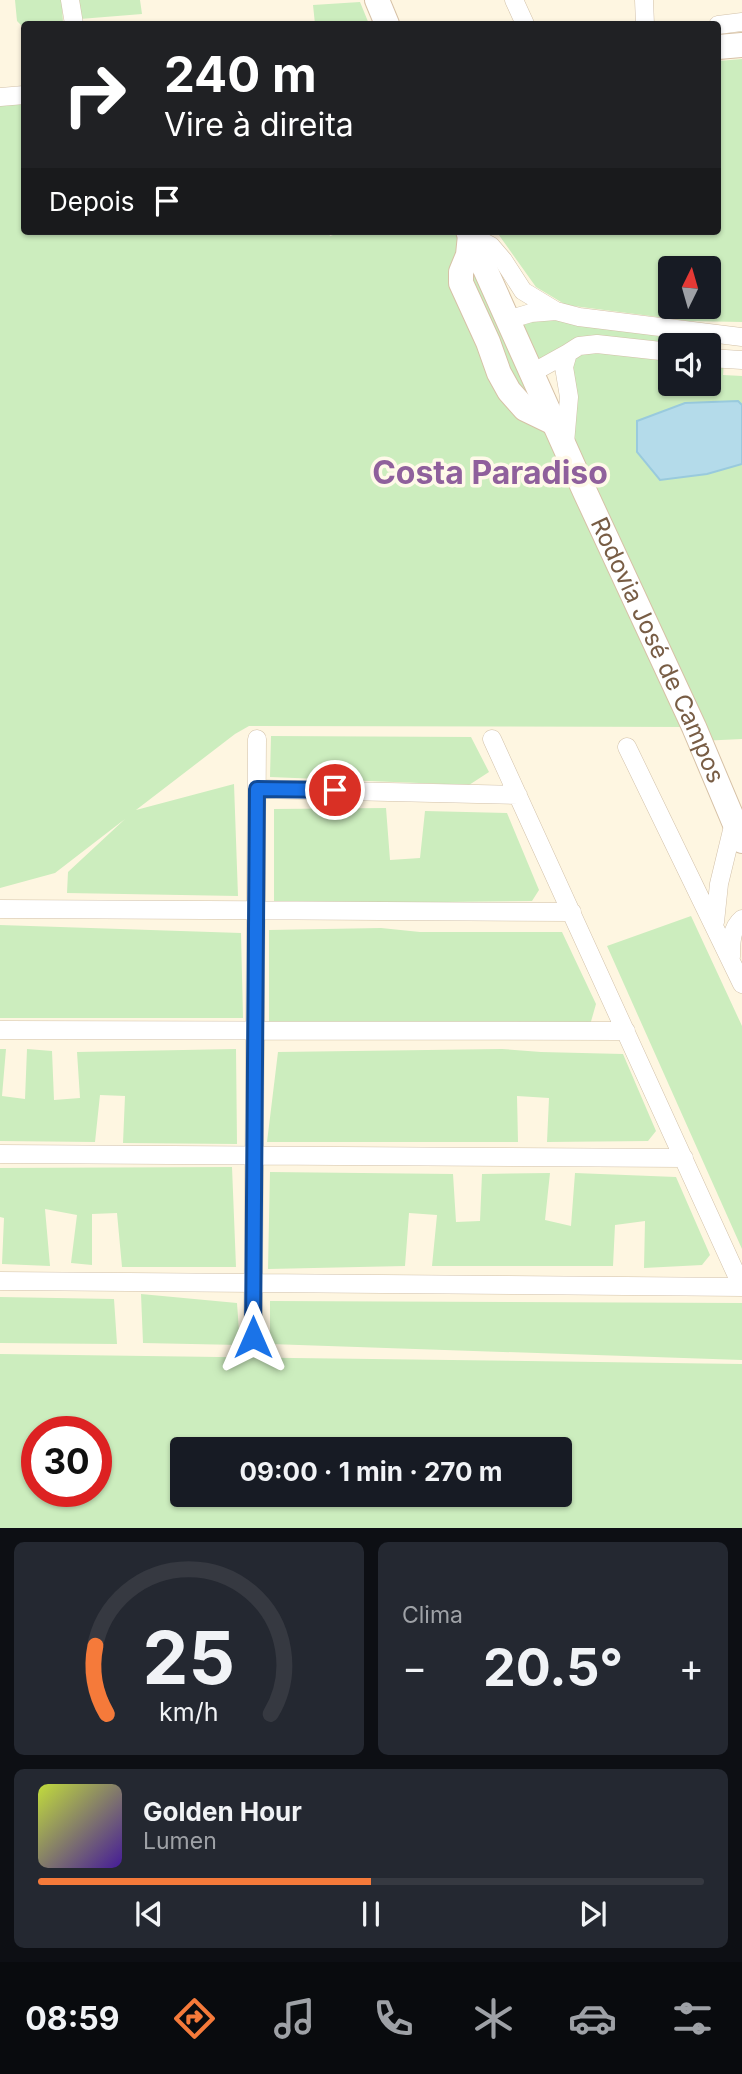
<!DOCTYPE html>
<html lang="pt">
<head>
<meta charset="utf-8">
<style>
  body { margin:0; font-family:Inter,sans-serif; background:#242831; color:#f1f3f6; height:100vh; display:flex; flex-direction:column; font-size:26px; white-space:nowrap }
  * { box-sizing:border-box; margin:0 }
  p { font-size:23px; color:#9ea1a6 }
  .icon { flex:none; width:38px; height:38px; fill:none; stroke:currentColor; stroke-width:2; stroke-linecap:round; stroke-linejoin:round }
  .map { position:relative; height:1528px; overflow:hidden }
  .details { display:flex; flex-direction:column; gap:14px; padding:14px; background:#0d0f14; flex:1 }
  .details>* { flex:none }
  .guide { position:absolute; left:21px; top:21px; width:700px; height:214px; border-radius:7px; box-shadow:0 2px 5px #0004; background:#202124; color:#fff; overflow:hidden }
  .needle { width:46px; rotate:5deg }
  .buttons { position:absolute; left:658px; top:256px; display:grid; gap:14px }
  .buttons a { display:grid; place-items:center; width:63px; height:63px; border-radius:7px; background:#171b24; box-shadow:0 2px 5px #0004; font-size:35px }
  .speed { position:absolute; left:21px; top:1416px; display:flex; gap:14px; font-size:35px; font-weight:700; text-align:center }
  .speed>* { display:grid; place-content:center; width:91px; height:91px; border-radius:50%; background:#171b24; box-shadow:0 2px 5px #0004; line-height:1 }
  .speed .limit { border:10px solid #d22; background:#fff; color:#111 }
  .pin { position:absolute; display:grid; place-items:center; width:60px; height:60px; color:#fff; margin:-30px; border:4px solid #fff; border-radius:50%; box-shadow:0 2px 7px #0007 }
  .me { position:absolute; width:77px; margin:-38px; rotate:0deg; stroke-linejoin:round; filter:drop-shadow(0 0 5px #0008) }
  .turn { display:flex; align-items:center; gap:24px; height:147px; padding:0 28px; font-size:32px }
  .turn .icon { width:91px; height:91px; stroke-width:2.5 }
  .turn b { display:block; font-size:49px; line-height:60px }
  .then { display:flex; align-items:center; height:66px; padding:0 28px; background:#0003; gap:14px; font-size:26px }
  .big { font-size:52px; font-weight:700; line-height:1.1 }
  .details .tile { flex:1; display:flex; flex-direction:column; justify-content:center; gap:10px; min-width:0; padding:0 24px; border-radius:10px; background:#242831 }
  .details .dial { align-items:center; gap:0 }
  .dial svg { height:182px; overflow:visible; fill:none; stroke:#363941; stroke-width:7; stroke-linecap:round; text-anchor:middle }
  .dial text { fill:#f1f3f6; stroke:none }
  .song { display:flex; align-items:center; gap:21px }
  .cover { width:84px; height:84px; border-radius:10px; background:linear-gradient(135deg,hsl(70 70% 55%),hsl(260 70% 35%)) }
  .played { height:7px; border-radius:4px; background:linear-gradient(90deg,#f57a3a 50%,#363941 50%) }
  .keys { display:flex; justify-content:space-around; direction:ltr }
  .heat { display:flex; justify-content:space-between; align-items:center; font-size:38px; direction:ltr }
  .details .tiles { flex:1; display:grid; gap:14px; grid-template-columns:1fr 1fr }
  .tile:last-child { grid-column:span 2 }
  .trip { position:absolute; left:170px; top:1437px; width:402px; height:70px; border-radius:7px; background:#171b24; box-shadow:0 2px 5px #0004; font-weight:700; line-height:70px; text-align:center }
  .menu { display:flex; height:112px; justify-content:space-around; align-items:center; background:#090b0e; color:#9ea1a6 }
  .menu .icon { width:49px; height:49px }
  .menu .on { color:#f57a3a }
  .menu b { font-size:32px; color:#f1f3f6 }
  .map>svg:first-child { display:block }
  .green { fill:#ccedbe; fill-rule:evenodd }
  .water { fill:#b4dbea; stroke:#99cadd; stroke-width:2 }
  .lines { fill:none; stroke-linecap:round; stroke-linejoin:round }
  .street-casing { stroke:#d2c1a9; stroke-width:19 }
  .secondary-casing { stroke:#d6c1a6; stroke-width:26 }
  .street { stroke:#fff; stroke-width:18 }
  .secondary { stroke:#fff; stroke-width:24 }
  .route-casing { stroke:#114b97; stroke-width:18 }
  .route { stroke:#1a73e8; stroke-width:12 }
  .labels { text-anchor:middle; stroke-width:7; stroke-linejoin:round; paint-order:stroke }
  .street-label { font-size:24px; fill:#785d45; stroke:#fff9e9 }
  .district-label { font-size:32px; font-weight:bold; fill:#8f609c; stroke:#fff9e9 }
</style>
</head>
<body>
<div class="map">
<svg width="742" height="1528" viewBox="0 0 742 1528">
  <rect width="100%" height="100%" fill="#fef6e1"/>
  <path class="green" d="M15,0h47l1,24h-39v4l-7,-7z
    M79,0h61l2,14 -62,5z
    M360,2l9,22h-54l-2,-19z
    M742,59v263l-53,-1 -123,-16 -30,-18 -40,-56h222v-170zM670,268h39v38h-39z
    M24,99v132h304l2,5 15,-5h123l39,89 14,-5 189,26 -1,10v-6h-39v38h39v-25l15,1 -1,16 19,1v363l-42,2 -7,-14 -444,-1 -14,8 -99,76 98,-26 4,112 -171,-3 1,-21 57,-53 -70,54 -55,15v-786zM568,354l-4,91 -32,-72z
    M271,736l200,1 18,35 -20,13 -199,-8z
    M386,808l4,52 30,-2 5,-47 82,2 32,77 -7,11 -258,3v-95z
    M691,916l51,110v223l-135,-303z
    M0,925l241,8 2,85h-243z
    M381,928l39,4h142l34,72 -6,21 -321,-1v-94z
    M0,1049h6l-4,47 23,3 2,-50 25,2 2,49 26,-2 -3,-46 159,-3 1,95 -114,-1 2,-47 -25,-1 -5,47 -95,-1z
    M502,1049l39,3 82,2 33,77 -8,10 -101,1 2,-44 -32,-2 1,46h-251l11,-90z
    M232,1167l4,100h-114l-5,-54 -25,1v51l-21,-2 6,-48 -32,-6 5,57 -48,-2 2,-46 -4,-1v-49z
    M270,1172l183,2 3,48 24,-1 2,-47 68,-1 -5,47 26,6 4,-53 101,4 34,78 -8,10 -58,3 1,-47 -30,4 -2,41h-181l5,-51 -28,-2 -4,53 -137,3z
    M141,1294l96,9 3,42 -97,-2z
    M0,1297l114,2 3,45 -117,-1z
    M270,1301l472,2v57l-472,-16z
    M0,1354l742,10v164h-742zM37,1432h59v59h-59zM182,1449h378v45h-378z"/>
  <path class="water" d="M738,401l4,4v59l-35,10 -47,6 -23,-28v-31l48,-18z"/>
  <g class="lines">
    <g class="street-casing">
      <path id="street" d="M70,0l4,24
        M514,0l11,24
        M644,0l1,24
        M718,25l24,-3
        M0,97l24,-2
        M470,235l21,11 12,14 20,31 33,20 23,6 163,20
        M507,320l24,-7 25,-2
        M709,358l33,2
        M532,373l36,-20
        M565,443l4,-46 -5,-30 4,-14 11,-7 18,-2 73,8
        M627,747l115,237
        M257,789l261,6
        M0,909l572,3
        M715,922l4,-38 15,-62
        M731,957c0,-13 0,-29 11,-38
        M0,1030l626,1
        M0,1154l684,4
        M0,1281l742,6 -250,-548
        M253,1337l4,-598"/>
    </g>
    <g class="secondary-casing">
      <g id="secondary">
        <path d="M377,0l10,24"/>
        <path d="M718,47l24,-2"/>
        <path id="s1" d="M468,231l117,261 109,235 48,114"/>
        <path d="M470,235l-2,20 -7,17v11l27,59 11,31 10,18 16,18 29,14"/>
      </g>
    </g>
    <use href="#street" class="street"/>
    <use href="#secondary" class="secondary"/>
  </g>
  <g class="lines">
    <g class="route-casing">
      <path id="route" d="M253,1337l4,-548 78,1"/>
    </g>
    <use href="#route" class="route"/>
  </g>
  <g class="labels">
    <g class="street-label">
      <text dy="8" stroke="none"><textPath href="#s1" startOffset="460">Rodovia José de Campos</textPath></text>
    </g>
    <g class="district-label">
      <text x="490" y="484">Costa Paradiso</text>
    </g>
  </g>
</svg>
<div class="buttons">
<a><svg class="needle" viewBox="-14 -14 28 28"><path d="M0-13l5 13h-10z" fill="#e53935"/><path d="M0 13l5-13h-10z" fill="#9ea1a6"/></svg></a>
<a><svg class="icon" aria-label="sound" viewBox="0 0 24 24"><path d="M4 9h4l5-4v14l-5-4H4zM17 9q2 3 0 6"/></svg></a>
</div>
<div class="speed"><div class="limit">30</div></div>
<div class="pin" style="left:335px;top:790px;background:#d93025"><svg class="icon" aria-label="arrive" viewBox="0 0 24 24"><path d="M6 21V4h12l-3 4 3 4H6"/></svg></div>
<svg class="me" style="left:253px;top:1337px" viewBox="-20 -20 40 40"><path d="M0-17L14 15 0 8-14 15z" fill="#1a73e8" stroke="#fff" stroke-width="4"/></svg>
<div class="trip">09:00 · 1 min · 270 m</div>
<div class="guide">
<div class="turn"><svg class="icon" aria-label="right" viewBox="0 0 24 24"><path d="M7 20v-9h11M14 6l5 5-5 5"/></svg><div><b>240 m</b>Vire à direita</div></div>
<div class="then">Depois<svg class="icon" aria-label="arrive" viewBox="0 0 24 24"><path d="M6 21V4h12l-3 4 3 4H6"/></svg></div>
</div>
</div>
<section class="details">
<div class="tiles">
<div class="tile dial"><svg viewBox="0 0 100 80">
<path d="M14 69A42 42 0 1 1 86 69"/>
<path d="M14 69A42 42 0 0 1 9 39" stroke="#f57a3a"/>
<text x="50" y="56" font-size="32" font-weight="700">25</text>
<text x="50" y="72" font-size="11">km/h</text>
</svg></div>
<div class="tile"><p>Clima</p>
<div class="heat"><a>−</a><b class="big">20.5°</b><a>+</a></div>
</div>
<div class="tile">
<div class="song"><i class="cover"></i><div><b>Golden Hour</b><p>Lumen</p></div></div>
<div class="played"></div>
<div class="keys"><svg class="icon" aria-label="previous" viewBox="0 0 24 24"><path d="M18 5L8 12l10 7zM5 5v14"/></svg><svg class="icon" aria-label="pause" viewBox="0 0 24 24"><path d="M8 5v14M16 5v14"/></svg><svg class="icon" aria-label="next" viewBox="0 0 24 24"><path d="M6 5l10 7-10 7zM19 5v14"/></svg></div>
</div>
</div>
</section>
<nav class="menu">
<b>08:59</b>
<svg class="icon on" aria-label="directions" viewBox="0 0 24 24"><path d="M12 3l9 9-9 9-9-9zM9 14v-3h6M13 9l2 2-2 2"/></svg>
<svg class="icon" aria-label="music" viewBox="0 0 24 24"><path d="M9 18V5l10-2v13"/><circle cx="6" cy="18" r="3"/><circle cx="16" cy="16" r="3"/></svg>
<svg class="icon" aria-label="phone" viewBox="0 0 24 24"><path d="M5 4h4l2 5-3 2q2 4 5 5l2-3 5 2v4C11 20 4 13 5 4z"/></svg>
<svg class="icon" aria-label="climate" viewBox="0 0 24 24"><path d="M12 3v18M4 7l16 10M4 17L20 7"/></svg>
<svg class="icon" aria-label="car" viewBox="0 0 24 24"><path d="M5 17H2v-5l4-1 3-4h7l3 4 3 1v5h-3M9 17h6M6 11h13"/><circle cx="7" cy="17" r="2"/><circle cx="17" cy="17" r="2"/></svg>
<svg class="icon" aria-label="filters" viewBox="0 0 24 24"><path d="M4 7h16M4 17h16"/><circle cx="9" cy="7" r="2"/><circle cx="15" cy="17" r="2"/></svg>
</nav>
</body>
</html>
